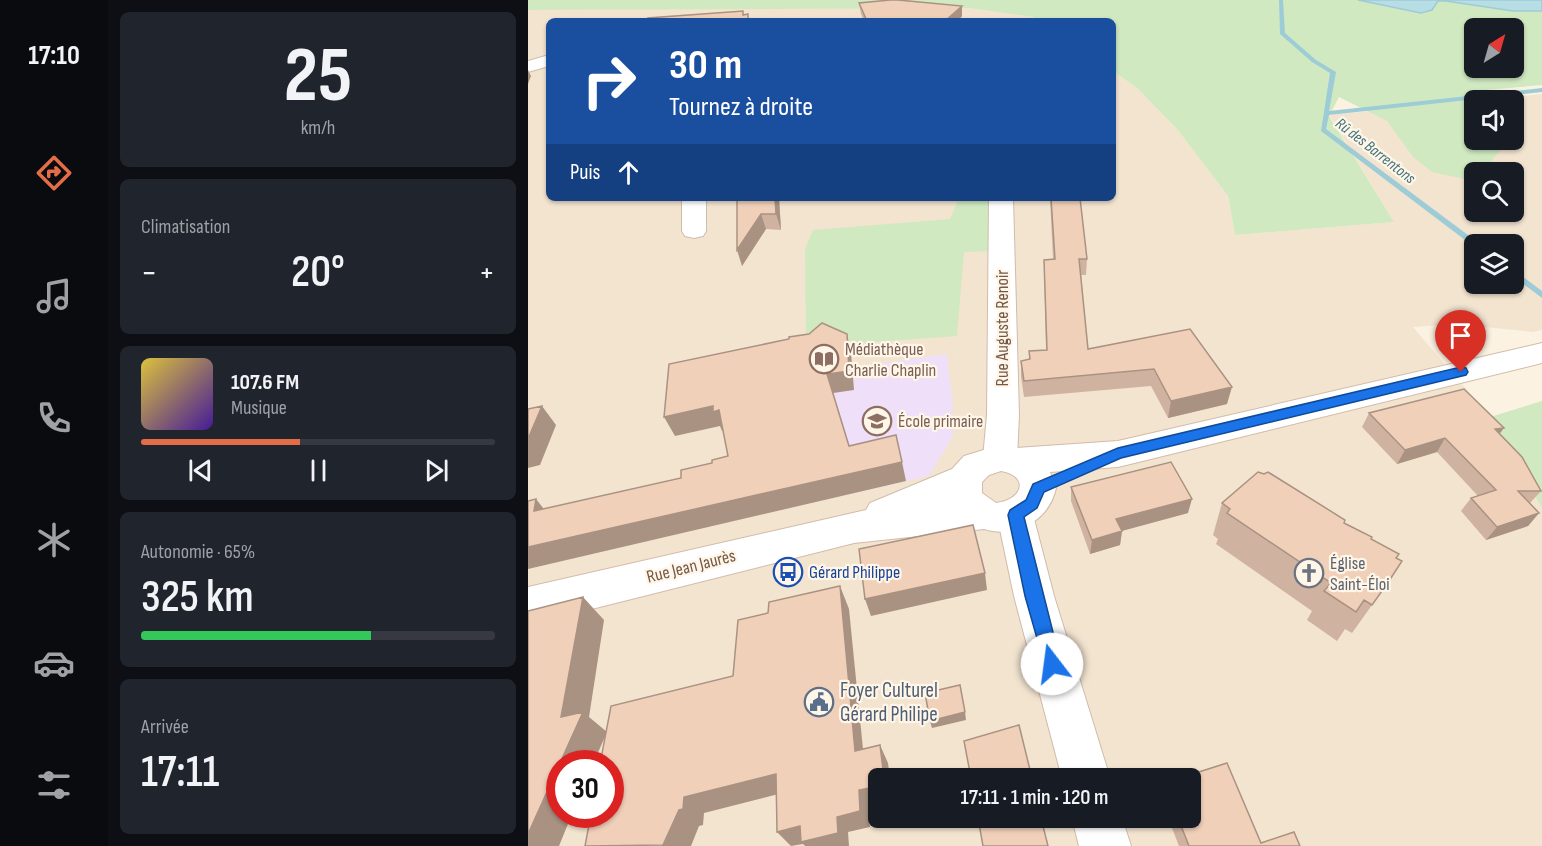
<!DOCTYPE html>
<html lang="fr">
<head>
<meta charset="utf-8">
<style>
  body { margin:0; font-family:"Sofia Sans Condensed",sans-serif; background:#20242c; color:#f1f3f6; height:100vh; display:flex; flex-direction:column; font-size:22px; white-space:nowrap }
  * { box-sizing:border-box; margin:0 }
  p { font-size:20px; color:#9ea1a6 }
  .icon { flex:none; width:33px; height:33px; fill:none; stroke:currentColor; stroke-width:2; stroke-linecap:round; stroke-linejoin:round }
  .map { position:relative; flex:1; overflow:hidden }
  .sheet { display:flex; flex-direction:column; gap:12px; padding:12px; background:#0d0f14; width:420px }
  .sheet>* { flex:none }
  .guide { position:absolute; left:18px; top:18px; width:570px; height:183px; border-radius:9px; box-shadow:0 2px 4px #0004; background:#1a4fa0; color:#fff; overflow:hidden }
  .needle { width:39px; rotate:37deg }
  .buttons { position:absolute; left:936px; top:18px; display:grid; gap:12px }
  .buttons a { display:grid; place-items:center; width:60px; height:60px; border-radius:9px; background:#171b24; box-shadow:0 2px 4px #0004; font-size:30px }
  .speed { position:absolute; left:18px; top:750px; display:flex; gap:12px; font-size:30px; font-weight:700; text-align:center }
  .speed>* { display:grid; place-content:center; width:78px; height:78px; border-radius:50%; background:#171b24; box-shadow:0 2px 4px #0004; line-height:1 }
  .speed .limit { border:9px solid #d22; background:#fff; color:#111 }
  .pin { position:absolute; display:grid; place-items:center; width:51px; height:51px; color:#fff; margin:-62px -26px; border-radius:50% 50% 50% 0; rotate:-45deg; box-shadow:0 0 6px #0007 }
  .pin .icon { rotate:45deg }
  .me { position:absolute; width:66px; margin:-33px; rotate:345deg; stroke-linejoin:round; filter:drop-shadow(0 0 4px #0008) }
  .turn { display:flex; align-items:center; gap:21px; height:126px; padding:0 24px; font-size:27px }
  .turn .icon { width:78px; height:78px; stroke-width:2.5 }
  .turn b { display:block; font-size:42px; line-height:51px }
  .then { display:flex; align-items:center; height:57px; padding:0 24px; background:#0003; gap:12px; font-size:22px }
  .big { font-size:45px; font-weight:600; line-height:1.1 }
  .sheet .tile { flex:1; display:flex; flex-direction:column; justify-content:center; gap:9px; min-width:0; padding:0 21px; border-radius:9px; background:#20242c }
  .sheet .dial { align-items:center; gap:0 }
  .dial b { font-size:78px; line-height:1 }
  .song { display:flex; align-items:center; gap:18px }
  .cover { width:72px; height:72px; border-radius:9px; background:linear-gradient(135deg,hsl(50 70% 55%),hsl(260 70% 35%)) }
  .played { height:6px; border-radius:3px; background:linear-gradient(90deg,#e46d48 45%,#363941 45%) }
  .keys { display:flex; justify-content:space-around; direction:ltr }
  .heat { display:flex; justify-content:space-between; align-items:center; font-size:33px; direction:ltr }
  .charge { height:9px; border-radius:4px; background:linear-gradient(90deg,#34c759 65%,#363941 0) }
  .trip { position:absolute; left:340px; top:768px; width:333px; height:60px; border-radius:9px; background:#171b24; box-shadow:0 2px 4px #0004; font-weight:600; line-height:60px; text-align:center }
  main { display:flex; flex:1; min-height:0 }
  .tabs { display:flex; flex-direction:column; width:108px; justify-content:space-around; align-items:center; background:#090b0e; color:#9ea1a6 }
  .tabs .icon { width:42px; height:42px }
  .tabs .active { color:#e46d48 }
  .tabs b { font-size:27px; color:#f1f3f6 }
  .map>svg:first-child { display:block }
  .residential { fill:#f3e4d0; fill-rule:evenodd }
  .education { fill:#efdff8 }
  .green { fill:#d0e9c1; fill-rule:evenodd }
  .water { fill:#b7dde5; stroke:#9dccd6; stroke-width:1.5 }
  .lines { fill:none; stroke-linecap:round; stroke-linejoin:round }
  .stream { fill:#9dccd6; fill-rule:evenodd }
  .minor-casing { stroke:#cfbcac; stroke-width:2 }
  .secondary-casing { stroke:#d2bba9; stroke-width:2 }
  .minor { fill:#fff; fill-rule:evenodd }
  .secondary { fill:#fff; fill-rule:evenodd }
  .wall { fill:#cfb3a0 }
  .shaded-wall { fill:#a99282 }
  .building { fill:#f1d0ba; stroke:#a99282; stroke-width:1.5 }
  .route { fill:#1a73e8; stroke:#114b97; stroke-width:1.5 }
  .labels { text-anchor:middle; stroke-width:4.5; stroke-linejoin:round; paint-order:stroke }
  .far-water-label { font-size:16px; font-style:italic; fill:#40737f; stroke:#fff6e8 }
  .street-label { font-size:18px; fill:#735849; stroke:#fff6e8 }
  .education-label { font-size:18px; fill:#785e54; stroke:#fff6e8; text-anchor:start }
  .worship-label { font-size:18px; fill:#5b616d; stroke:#fff6e8; text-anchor:start }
  .transit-label { font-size:18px; fill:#164399; stroke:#fff6e8; text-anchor:start }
  .near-service-label { font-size:21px; fill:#4e5e75; stroke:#fff6e8; text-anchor:start }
</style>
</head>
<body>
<main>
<nav class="tabs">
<b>17:10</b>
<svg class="icon active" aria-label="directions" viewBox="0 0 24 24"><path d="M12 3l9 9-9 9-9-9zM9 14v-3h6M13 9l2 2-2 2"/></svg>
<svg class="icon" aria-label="music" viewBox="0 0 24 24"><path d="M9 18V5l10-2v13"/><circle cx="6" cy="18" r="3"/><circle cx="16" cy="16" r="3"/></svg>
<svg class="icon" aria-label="phone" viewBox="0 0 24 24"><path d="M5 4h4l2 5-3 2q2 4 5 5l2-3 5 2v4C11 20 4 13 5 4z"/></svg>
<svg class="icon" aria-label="climate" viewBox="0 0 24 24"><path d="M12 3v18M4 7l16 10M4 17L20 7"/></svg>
<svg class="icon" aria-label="car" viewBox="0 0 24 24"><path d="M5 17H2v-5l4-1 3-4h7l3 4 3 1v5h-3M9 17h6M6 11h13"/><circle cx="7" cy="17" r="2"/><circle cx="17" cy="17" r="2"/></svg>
<svg class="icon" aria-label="filters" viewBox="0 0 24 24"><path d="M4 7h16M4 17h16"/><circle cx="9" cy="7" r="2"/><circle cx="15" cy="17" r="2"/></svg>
</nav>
<section class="sheet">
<div class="tile dial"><b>25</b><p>km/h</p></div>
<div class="tile"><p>Climatisation</p>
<div class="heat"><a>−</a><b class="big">20°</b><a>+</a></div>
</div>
<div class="tile">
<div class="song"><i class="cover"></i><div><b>107.6 FM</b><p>Musique</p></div></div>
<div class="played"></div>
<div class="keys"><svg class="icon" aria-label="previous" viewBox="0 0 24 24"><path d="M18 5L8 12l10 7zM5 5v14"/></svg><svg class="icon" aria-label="pause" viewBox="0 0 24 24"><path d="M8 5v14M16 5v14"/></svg><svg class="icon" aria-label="next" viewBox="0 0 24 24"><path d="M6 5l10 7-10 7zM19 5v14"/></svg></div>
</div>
<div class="tile"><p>Autonomie · 65%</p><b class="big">325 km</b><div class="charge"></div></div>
<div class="tile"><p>Arrivée</p><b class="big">17:11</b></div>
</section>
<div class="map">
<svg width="1014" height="846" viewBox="0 0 1014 846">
  <rect width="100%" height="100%" fill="#fcf2e2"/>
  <path class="residential" d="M299,7l141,1 65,9 6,4h-490v177h564v-127l24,17 40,41 51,67 7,39 159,-13 -65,-107 145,-14v39h40v-40h-36l64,-6v236l-9,2 -77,-8 -43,3 77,90 52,91v338h-1014v-836zM946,172h40v40h-40zM946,244h40v40h-40zM32,764h50v50h-50zM351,778h312v40h-312z"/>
  <path class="education" d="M419,354l5,42 1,40 -24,40 -118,27 -14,-128z"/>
  <path class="green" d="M0,0h1014v85l-68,6 9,9h-9v40h34l-25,32h-9v6l-9,1 -33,-7 -19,-15 -26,-36 -48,-24 -10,19 65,106 -159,13 -7,-39 -51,-67 -40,-41 -24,-17v-50h-74l-6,-4 -65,-9 -440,2zM946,28h40v40h-40z
    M431,198l35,1 -1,52 -29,1 -7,84 -151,11 -1,-98 8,-19 137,-11z
    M1014,401v107l-52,-91z"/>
  <path class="water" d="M830,0h184v11h-29l-67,-10h-8l-6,9 -11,3z"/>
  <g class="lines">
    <path class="stream" d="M751,0h4l2,33 31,27 20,12 -7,39 213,-23v4l-213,23 -3,14 154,115 -7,2 -152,-115 9,-58 -18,-11 -32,-28z
      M986,270l28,21v7l-28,-21z"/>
    <g class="minor-casing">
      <path id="minor" d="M21,55v11l-21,6v-11z
        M154,198h24v33l-3,5 -9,2 -9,-2 -3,-5z
        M461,198h24l6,217 -2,43 -5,9 -12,4 -12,-4 -5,-9 4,-43z
        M487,500l13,4 5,11 21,81 56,182h-48l-48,-182 -17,-81 5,-11z
        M544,818h50l9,28h-52z"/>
    </g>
    <g class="secondary-casing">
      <path id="secondary" d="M1014,343v20l-424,104 -68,5 6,16c-7,33 -41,51 -72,41l-130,14 -326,82v-38l338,-77 4,-7 82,-34 12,-13 36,-11 16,3 102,-7zM473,471c29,5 22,29 -5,32l-14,-10v-11l7,-7z"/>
    </g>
    <use href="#minor" class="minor"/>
    <use href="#secondary" class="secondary"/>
  </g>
  <path class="wall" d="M331,3l103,3v10l-4,5h-94l-3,-7z
    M209,198h42l2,32 -15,-1 -24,37z
    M522,198h30l7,61 -1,16h-5l7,74 102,-20 37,75 -59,14 -17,-32 -127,11 -3,-20v-16l8,-2v-8l17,-1 -2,-90 9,-1z
    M841,413l130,21 42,57 -11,12 9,10 -11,13 -42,14 -25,-29 10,-13 7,-2 -41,-44 -40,12 -35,-37z
    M543,487l117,26 -66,18 -2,14 -30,9 -19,-53z
    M694,503l122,20 27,17 26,18 -10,26 -35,49 -7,-4 -8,12 -30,-21 5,-9 -96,-67 2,-5 -5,-4z
    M640,818h23l70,25 39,3h-121z"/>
  <path class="shaded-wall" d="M434,6v10l-4,5h-13z
    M0,70l3,6 -3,8z
    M247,198h4l2,32 -5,-16z
    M233,214l5,15 -24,37 -5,-16z
    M319,334l4,19 3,37 -21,3 -6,-19z
    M704,387l-5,17 -59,14 3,-17z
    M14,406l14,19 -16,40 -12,3v-29z
    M185,406l6,4 9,20 -6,1 -2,-5 -45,10 -11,-19z
    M976,428l-10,13 1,-12z
    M917,438l-8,14 -40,12 8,-14z
    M374,462l4,19 -378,88v-22z
    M8,499l15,19 -17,-7z
    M664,499l-4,14 -74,20 2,-14z
    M1011,513l-11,13 -42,14 11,-13z
    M594,531l-2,14 -30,9 2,-14z
    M457,573l2,17 -116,26 -6,-17z
    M312,586l9,23 16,160 -10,-18z
    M55,597l21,23 -15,97 18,15 -14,32h-33l1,-47z
    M437,712l1,8 -34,8 -2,-7z
    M352,745l8,18 2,15h-6z
    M32,764v50h12l-13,32h-31v-12z
    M248,774l14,17 -86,22 -1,12 -4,1 -8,20h-30l23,-49z
    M351,786v18l-11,3 2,20 -22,5 1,14h-44l-2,-2 -12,2 -14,-14 60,-15 22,-27z"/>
  <path class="building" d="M362,0h8l64,6 -17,15h-78l-8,-18z
    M215,11v4l5,-1v7h-99l-1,-3z
    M209,198h38l1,16h-15l-24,36z
    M523,198h29l7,61h-8l9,90 102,-20 42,58 -61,14 -17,-32 -130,12 -3,-20 9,-2 -1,-8 18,-1 -3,-90 11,-1z
    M294,323l25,11 2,37 -22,3 22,72 47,-11 6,27 -374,85v-46l8,-2 -2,12 147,-33v-8l31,-7v-3l16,-4 -9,-46 -6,2v-6l-49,11 5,-53 120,-25v-2l20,-3z
    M936,389l40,39 -9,1 27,28 19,34h-23l21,22 -42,14 -26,-29 25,-8 -51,-52 -40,12 -36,-37z
    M14,406l-14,33v-30z
    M643,462l21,37 -76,20 6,12 -30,9 -21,-53z
    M730,472l6,2 4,-2 77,48 -1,3 28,14 -1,2 28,15 -3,4 6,3 -15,23 -15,21 -8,-5 -8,12 -32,-21 7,-8 -104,-70 3,-4 -8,-6z
    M445,525l12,48 -120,26 -6,-50z
    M312,586l15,165 25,-6 4,33h-5v8l-20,4 1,21 -23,6 1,16 -37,9 -1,-16 -23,6 -1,-58 -92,23 -1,12 -4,1 -16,35 -78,1 6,-32h19v-50h-10l11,-58 122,-30 5,-56 30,-7 1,-11z
    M55,597l-22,120 22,-5 -55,122v-223z
    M432,685l5,27 -35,9 -5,-28z
    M491,725l13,53h-61l-7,-37z
    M699,763l34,80 33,-11 6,14h-111l-11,-28h13v-40h-11z
    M450,818h63l7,28h-65z"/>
  <path class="route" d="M933,367l5,1 2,4 -2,3 -345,83 -77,34 -7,16 -13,9 37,147 -2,6 -7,3 -6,-3 -21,-74 -17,-81 2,-5 16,-10 7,-16 85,-36z"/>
  <defs>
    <g id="library-ring" transform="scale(1.5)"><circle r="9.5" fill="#fff6e8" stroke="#8d6e63" stroke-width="1.5"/><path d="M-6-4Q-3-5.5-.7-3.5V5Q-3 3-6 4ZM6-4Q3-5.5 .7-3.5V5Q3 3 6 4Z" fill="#8d6e63"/></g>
    <g id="school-ring" transform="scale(1.5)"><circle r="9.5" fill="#fff6e8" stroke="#8d6e63" stroke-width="1.5"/><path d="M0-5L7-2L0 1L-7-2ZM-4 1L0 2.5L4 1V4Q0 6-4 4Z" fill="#8d6e63"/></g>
    <g id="bus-ring" transform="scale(1.5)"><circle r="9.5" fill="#fff6e8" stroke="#1a4fb4" stroke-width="1.5"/><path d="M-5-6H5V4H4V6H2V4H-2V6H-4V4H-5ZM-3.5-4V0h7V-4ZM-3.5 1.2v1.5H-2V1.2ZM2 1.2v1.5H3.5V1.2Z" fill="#1a4fb4"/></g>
    <g id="church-ring" transform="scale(1.5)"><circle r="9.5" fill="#fff6e8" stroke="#6b7280" stroke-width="1.5"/><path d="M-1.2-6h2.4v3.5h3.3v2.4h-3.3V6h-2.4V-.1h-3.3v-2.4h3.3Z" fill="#6b7280"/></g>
    <g id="civic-ring" transform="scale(1.5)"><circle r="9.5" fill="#fff6e8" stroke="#5c6f8a" stroke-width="1.5"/><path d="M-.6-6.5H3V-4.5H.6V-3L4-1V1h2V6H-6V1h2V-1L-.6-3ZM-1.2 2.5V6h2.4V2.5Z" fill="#5c6f8a"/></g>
  </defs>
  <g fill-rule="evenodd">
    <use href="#library-ring" x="296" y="359"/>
    <use href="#school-ring" x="349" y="421"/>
    <use href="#bus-ring" x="260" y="572"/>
    <use href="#church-ring" x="781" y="573"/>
    <use href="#civic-ring" x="291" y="702"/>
  </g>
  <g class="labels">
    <g class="far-water-label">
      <text transform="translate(848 150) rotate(38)" y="6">Rû des Barrentons</text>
    </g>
    <g class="street-label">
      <text transform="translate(474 328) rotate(-90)" y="6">Rue Auguste Renoir</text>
      <text transform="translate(163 566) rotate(-14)" y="6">Rue Jean Jaurès</text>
    </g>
    <g class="education-label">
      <text x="317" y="355">Médiathèque<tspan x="317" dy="21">Charlie Chaplin</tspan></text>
      <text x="370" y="427">École primaire</text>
    </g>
    <g class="worship-label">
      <text x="802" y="569">Église<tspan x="802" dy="21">Saint-Éloi</tspan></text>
    </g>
    <g class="transit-label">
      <text x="281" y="578">Gérard Philippe</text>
    </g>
    <g class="near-service-label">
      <text x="312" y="697">Foyer Culturel<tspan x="312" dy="24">Gérard Philipe</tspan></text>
    </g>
  </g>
</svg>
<div class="buttons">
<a><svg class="needle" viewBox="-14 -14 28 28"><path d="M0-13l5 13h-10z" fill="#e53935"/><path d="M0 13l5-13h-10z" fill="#9ea1a6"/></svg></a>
<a><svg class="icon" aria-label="sound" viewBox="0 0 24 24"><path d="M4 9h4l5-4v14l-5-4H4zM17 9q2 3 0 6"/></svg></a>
<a><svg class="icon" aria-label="search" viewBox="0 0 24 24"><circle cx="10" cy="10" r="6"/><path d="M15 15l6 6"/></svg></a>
<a><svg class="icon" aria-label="layers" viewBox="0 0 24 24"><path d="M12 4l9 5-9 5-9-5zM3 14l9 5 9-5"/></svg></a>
</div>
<div class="speed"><div class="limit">30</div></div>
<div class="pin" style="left:933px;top:372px;background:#d93025"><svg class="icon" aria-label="arrive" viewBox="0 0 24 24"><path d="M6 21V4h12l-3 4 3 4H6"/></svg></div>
<svg class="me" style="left:524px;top:664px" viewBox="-20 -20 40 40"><circle r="19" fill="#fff"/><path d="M0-13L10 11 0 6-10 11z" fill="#1a73e8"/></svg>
<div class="trip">17:11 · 1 min · 120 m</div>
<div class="guide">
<div class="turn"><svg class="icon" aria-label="right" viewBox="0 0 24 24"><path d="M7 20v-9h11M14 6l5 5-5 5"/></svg><div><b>30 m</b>Tournez à droite</div></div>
<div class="then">Puis<svg class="icon" aria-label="ahead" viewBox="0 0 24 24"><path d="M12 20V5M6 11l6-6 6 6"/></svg></div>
</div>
</div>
</main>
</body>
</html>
